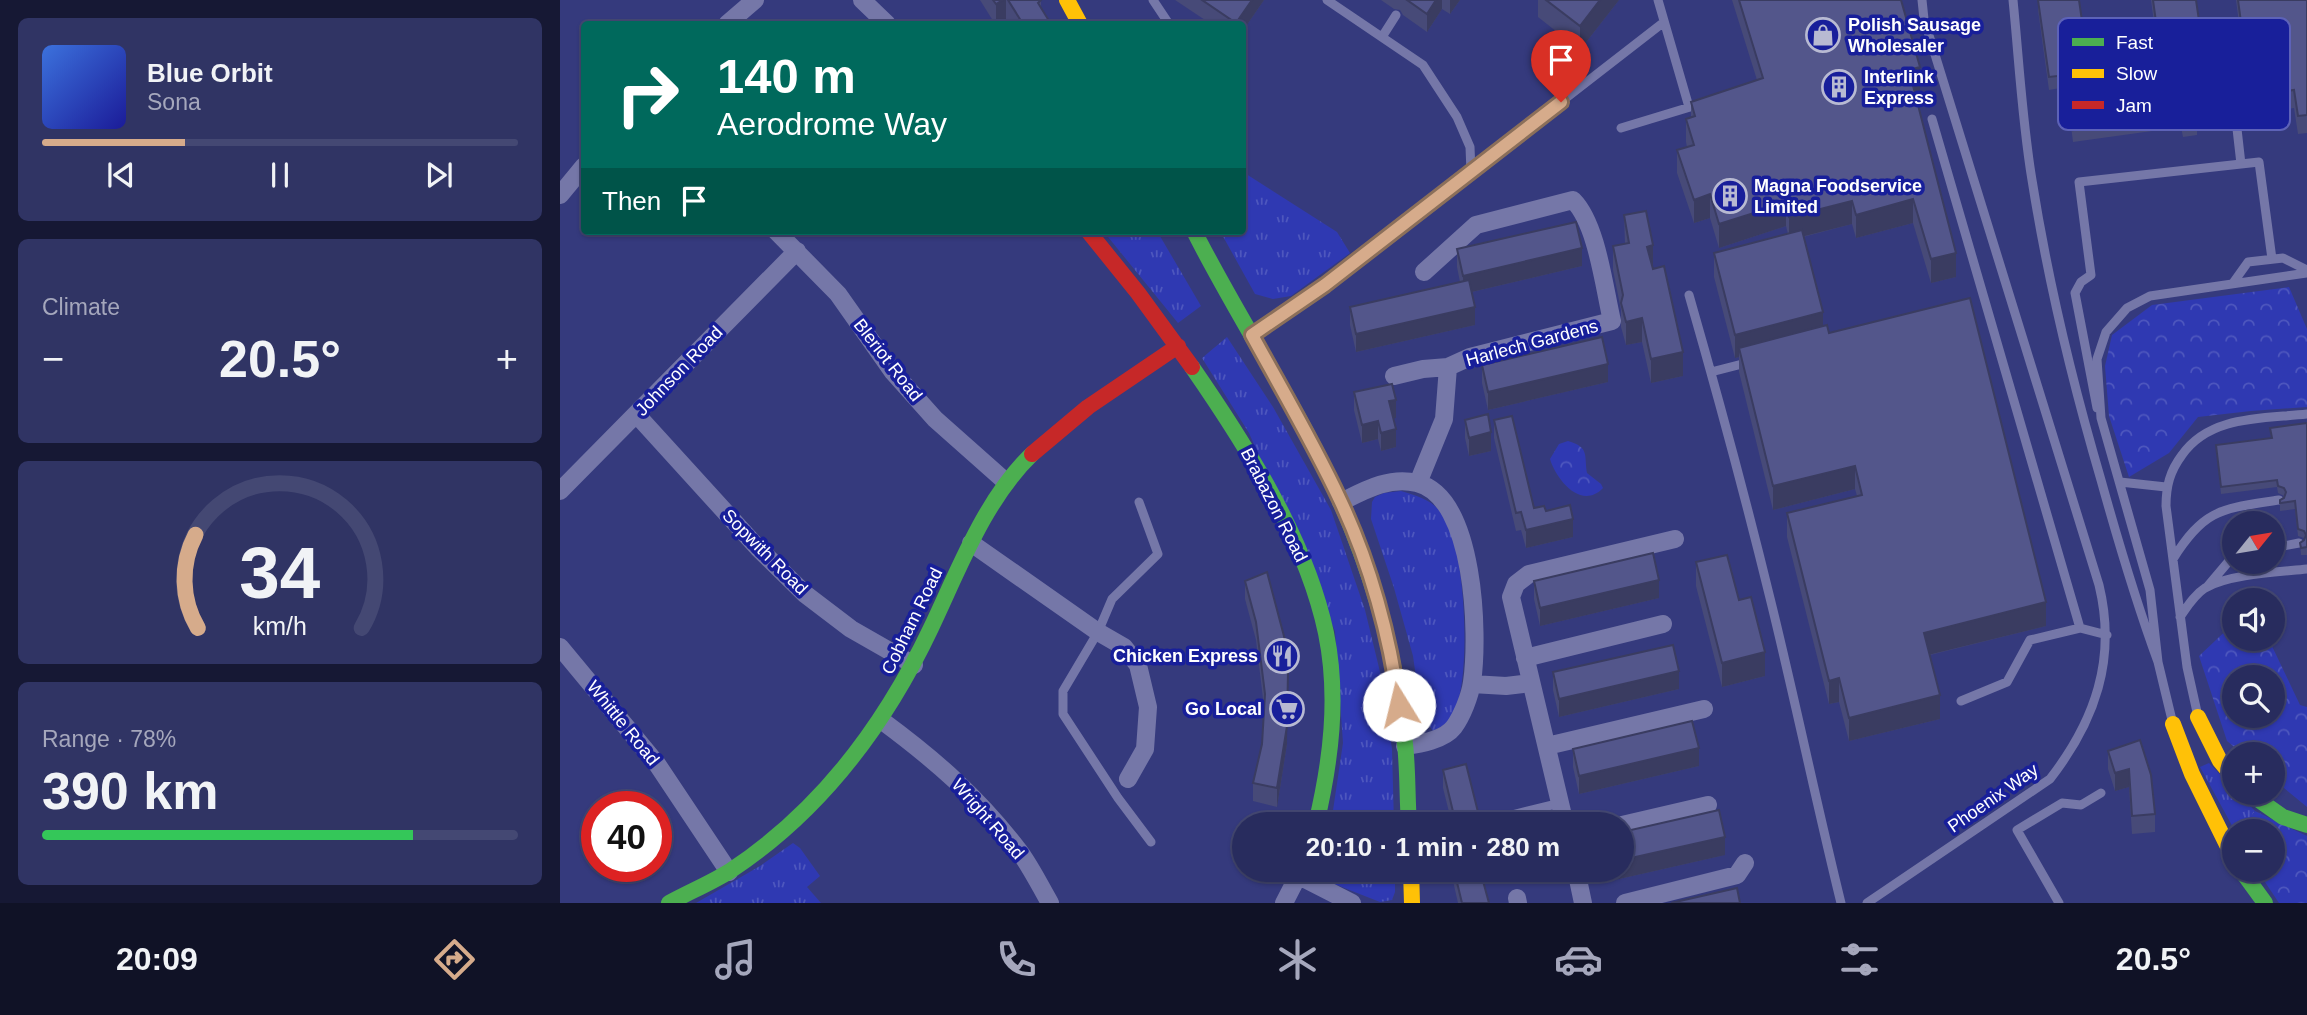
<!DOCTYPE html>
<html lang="en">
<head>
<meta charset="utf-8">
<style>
  body { margin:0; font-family:Helvetica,sans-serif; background:#303464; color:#f1f3f6; height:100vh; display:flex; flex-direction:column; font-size:26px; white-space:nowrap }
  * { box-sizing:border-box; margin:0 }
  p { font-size:23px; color:#a5a7bc }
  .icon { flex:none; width:38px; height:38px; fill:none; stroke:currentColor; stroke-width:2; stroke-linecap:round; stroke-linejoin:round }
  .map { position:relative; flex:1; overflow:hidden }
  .panel { display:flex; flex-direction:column; gap:18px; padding:18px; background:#161834; width:560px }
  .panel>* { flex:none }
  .guide { position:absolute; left:21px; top:21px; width:665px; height:214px; border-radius:7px; box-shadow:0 2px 5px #0004,0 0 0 2px #444873; background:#00695c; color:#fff; overflow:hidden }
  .needle { width:46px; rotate:60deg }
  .fabs { position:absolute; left:1662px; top:511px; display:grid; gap:14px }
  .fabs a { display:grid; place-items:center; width:63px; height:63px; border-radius:50%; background:#282c5e; box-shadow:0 2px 5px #0004,0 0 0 2px #444873; font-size:35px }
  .speed { position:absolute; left:21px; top:791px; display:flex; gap:14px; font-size:35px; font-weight:700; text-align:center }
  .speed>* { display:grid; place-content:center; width:91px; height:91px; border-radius:50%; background:#282c5e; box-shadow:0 2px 5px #0004,0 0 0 2px #444873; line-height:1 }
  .speed .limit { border:10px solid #d22; background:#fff; color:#111 }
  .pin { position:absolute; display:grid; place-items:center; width:60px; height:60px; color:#fff; margin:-72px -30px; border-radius:50% 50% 50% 0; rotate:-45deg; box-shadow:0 0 7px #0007 }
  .pin .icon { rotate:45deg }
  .me { position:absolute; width:77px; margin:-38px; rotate:351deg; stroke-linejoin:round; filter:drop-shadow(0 0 5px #0008) }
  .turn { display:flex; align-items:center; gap:24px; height:147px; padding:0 21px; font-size:32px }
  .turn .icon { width:91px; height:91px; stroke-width:2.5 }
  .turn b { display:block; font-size:49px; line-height:60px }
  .then { display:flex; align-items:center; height:66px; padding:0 21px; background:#0003; gap:14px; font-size:26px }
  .big { font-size:52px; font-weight:700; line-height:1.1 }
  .panel .widget { flex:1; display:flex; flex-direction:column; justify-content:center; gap:10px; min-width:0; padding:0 24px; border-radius:10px; background:#303464 }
  .panel .dial { align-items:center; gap:0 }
  .dial svg { height:182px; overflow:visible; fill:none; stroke:#444873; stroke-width:7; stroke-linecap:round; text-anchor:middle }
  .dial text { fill:#f1f3f6; stroke:none }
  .song { display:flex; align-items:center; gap:21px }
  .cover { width:84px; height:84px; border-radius:10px; background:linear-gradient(135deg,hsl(220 70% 55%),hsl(240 70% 35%)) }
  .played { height:7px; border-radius:4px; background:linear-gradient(90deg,#d6ab8b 30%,#444873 30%) }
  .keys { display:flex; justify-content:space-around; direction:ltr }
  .heat { display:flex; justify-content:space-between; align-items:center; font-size:38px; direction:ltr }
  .charge { height:10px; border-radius:5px; background:linear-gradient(90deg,#34c759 78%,#444873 0) }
  .trip { position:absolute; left:672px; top:812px; width:402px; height:70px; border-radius:35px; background:#282c5e; box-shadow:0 2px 5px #0004,0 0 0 2px #444873; font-weight:700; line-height:70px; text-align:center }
  .tabs { display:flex; height:112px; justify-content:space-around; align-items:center; background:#101226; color:#a5a7bc }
  .tabs .icon { width:49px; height:49px }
  .tabs .current { color:#d6ab8b }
  .tabs b { font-size:32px; color:#f1f3f6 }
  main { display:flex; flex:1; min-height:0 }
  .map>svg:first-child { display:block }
  .grass { fill:url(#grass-tufts) }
  .forest { fill:url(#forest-crowns); fill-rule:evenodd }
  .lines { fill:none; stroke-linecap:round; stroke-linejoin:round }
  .lane { stroke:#7577a8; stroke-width:9 }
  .street { stroke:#7577a8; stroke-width:18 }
  .fast { stroke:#4caf50; stroke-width:16 }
  .slow { stroke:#ffc107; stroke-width:16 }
  .jam { stroke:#c62828; stroke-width:16 }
  .wall { fill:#474a78 }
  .shaded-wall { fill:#3a3c61 }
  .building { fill:#53568b; stroke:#3a3c61; stroke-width:2 }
  .route-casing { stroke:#8b6f5a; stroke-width:18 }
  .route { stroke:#d6ab8b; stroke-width:12 }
  .labels { text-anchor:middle; stroke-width:7; stroke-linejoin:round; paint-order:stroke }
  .poi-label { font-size:18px; font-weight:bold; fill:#fff; stroke:#181f9a; text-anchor:start }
  .street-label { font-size:18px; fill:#fff; stroke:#181f9a }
  .key { fill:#181f9a; stroke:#5d62b8; stroke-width:2 }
  .key-label { font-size:19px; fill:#fff }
</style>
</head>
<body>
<main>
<section class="panel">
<div class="widget">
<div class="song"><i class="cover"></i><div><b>Blue Orbit</b><p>Sona</p></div></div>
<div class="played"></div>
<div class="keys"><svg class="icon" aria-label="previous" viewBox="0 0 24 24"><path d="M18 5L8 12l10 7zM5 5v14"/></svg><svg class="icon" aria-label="pause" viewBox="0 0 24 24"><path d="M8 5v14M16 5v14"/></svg><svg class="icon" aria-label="next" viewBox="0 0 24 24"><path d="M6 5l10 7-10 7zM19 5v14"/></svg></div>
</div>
<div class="widget"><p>Climate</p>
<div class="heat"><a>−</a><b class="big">20.5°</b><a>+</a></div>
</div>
<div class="widget dial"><svg viewBox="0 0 100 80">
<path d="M14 69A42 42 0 1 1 86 69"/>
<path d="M14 69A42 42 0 0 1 13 28" stroke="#d6ab8b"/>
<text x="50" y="56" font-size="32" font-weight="700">34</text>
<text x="50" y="72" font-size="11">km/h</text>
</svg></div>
<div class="widget"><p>Range · 78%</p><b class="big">390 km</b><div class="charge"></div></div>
</section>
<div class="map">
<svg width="1747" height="903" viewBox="0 0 1747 903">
  <defs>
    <pattern id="grass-tufts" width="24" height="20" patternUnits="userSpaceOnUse" patternTransform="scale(1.75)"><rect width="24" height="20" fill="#2f39b2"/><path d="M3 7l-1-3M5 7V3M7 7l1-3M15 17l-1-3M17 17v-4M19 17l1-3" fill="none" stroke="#4e57be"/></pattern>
    <pattern id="forest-crowns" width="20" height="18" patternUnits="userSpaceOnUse" patternTransform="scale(1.75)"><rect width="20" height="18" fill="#2f39b2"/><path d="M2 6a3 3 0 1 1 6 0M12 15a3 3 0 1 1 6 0" fill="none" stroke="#4e57be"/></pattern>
  </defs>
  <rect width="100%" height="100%" fill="#353a7d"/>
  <path class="grass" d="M683,172l94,60 13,21 -59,43 -18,3 -18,-5 -35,-63h22z
    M597,231l44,75 -23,17 -74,-91z
    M667,337l46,70 58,103 34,100 16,66 11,73 2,75h-63l12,-81 -8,-112 -86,-198 -47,-75z
    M841,491c19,6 33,9 44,27 21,32 27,164 8,197 -4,8 -12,12 -20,16l-12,-17 -8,-58 -19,-68 -23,-69 1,-17 3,-5 9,-4z
    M1649,763l46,48 -14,20h-6l-35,-64z
    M233,843l7,5 20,28 -13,11 14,16h-125l64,-37z
    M757,870h78v22l-3,8 -12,2 -56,-22z"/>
  <path class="forest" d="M1729,287l18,42v78l-56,4 -53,6 -29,36 -40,24 -20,-61 -4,-50 7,-31 40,-30z
    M1008,441c22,6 16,15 19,32l14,11 2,4c-22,23 -47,-9 -53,-29l9,-15z
    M1674,623l1,16h29l6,3 30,63 7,2v100l-34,-28v-25h-30l-16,-13 -28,-85zM1675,677h38v39h-38z
    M1695,811l52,25v67h-28l-22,-33h16v-39h-32z"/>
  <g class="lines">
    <path class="lane" d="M593,0l16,24
      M767,0l96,65 34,52 13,30 1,25
      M1098,0l31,107
      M1453,0c6,60 9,120 19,180 16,101 40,201 69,300 17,61 35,122 57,182
      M822,37l14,-22
      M1672,85l9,79
      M1372,119l148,509 27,7
      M1061,128l79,-24
      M1673,283l15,-21 35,-4 24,12
      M1129,295c29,101 56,201 81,303 25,101 46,204 71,305
      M693,334l72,-49 339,-263
      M1151,372l39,-10
      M1537,408l-22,-115 6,-11 10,-7 -12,-93 180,-20 13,97
      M1560,482l46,5
      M579,502l19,52 -46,45 -14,33 -35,59v23l55,84 33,44
      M1713,548l26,-5
      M1613,559c32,-51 49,-50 106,-59
      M1647,587l22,-26 6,-3
      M1620,617c7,-10 14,-22 25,-29 24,-14 74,-16 102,-19
      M1401,701l46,-19 23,-42 50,-12
      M1637,712l-10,-45 -21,-161c0,-20 4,-35 16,-51 28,-40 81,-36 125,-41
      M1612,720l-14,-58 -8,-72 -49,-172 -4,-59 9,-27 21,-24 23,-12 157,-23
      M932,820l68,-17
      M1307,903l183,-124c45,-58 67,-120 49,-194l-175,-566 -2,-19
      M1499,903l-42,-73 45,-27 19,2 20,-12"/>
    <path class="street" d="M302,0l25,24
      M167,24l28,-24
      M0,195l24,-29
      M216,231l62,63 55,78 42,47 71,63
      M834,376l29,-7 25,-2
      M77,415l121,133 47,46 46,35 63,36
      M858,483l26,-64 4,-52 22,-10 142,-36c-8,-34 -15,-97 -39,-121l-97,25 -52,47
      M0,491l237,-240
      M781,502c24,-12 49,-26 76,-19 58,14 62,152 55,199 -2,14 -10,34 -18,45 -10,13 -34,17 -49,19
      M411,543l127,89 26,15 14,18 10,42 -3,42 -17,30
      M0,647l97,117 72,108
      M965,658l138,-34
      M912,684l34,2 25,-3
      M321,720c53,39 98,78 138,131 12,16 21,35 31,52
      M987,746l157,-37
      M1005,824l-54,-227 5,-13 13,-10 146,-35
      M1062,825l86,-20
      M1016,870l7,33
      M739,876l53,27
      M957,898l1,5
      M724,903l17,-33
      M1065,903l112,-28 8,-12"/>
    <path class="fast" d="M634,231c51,101 118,196 159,301 27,68 45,140 52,212 3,27 2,53 4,80
      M632,367c54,78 114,172 134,266 13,64 5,128 -10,191
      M1689,793l34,24 24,8
      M1681,870l24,33
      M109,903c20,-11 42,-20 61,-32 91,-60 155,-146 201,-243 28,-59 54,-129 101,-174"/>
    <path class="slow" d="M507,0l13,24
      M1638,717l22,44 15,18
      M1613,724l19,50 43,87
      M851,870l1,33"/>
    <path class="jam" d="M528,231l50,62 54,74
      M472,454l56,-47 90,-61"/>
  </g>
  <path class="wall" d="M420,0h61v8l10,16h-41l-4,-5 -9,5h-2z
    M615,0h89l-22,32v-8h-31z
    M821,0h79l-10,14 -8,-5 -15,23 -24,-17 -3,-5 -6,-1z
    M978,0h81l-39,50 -42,-33z
    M1172,0h169l19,91 -5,1 41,185 -25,6 -18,-60 -57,15 -4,-14 -49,13 20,89 223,300 -116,29 10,64 -91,22 -10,-39 -10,2 -42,-167v-24l70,-17 -2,-7 -82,21 -34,-138v-15l-4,1 -21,-81v-24l74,-19 -2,-8 -67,22 -9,-30 -16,5 -17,-50v-23l10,-3 -1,-5v-23l5,-2v-15l66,-22z
    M1478,0l53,83 70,-9 -10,-74h45l10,68 12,42v12l-21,3v10l-14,2 -2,-10 -108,15 -7,-55 -17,3 -11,-80z
    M1676,0h71v133l-9,1 -4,-26 -43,7z
    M1064,215l29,54 30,107 -32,7 -9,-41 -16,3 -5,-18v-17l-8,-40v-24l12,-2z
    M897,249l125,17 -110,26 3,33 -119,27 -6,-27v-18l110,-25 -3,-15z
    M922,365l126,17 -120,28 -6,-27z
    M794,392l42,26h-3l3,29 -15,4 -3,-12 -16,4 -8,-33z
    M905,420l26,31 -22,5 -4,-18z
    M934,420l40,88 12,3 27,26 -47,11 -5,-18 -5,1 -22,-93z
    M1747,423v132h-6l-1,-12 4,-4v-1l-6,-2 -3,-27 -15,2v-11l4,-4 -6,-3 -1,-6 -56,7 -5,-49 55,-7 -1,-10z
    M1136,562l43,38 26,76 -43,11 -26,-101z
    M685,581l42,163 -10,63 -24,-6v-18l9,-39 2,-37 -8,-67 -11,-41z
    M974,581l125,17 -119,28 -6,-27z
    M993,672l126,17 -120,28 -6,-27z
    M1580,740l15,74v18l-23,2 -3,-47 -14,4 -7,-22v-18z
    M1013,749l126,17 -120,28 -6,-27z
    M883,770l38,54h-29l-9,-36z
    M1165,855l-119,27 -3,-12h19z
    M893,870h27l9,33h-31l-5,-22z"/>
  <path class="shaded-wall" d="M443,0h3v19l-10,5v-20z
    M692,0h12l-22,32v-8h-6v-1z
    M876,0h6v9l-15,23v-18z
    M890,0h10l-10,14z
    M1040,0h19l-39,50v-24z
    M1360,67v24l-11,3v-24z
    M1150,194v24l-16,5v-23z
    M1353,199v24l-57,15v-23z
    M1292,201v23l-63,16v-23z
    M1226,203v23l-67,22v-24z
    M1093,245v24l-6,-22z
    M1022,248v18l-119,28v-18z
    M1396,253v24l-25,6v-24z
    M915,307v18l-119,27v-18z
    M1263,312v23l-84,13v9l-4,1v-23z
    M1082,318v24l-16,3v-23z
    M1123,352v24l-32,7v-24z
    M1048,364v18l-120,28v-18z
    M836,400v18l-7,1v-18z
    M818,421v18l-16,4v-18z
    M836,429v18l-15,4v-18z
    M931,432v19l-22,5v-18z
    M1295,466v23l-82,21v-24z
    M1013,519v18l-47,11v-18z
    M1099,580v18l-119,28v-18z
    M1486,602v24l-122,30v-23z
    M1205,652v24l-43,11v-24z
    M1119,671v18l-120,28v-18z
    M728,672l-1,72 -10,63v-19z
    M1279,678v24l-10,2v-23z
    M1380,695v24l-91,22v-23z
    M1139,748v18l-120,28v-18z
    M1569,769v18l-14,4v-18z
    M1165,837v18l-119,27v-12h16v-10z"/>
  <path class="building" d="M433,0h10l-7,4z
    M448,0h33l-3,3 13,21h-28z
    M642,0h50l-16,23z
    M847,0h29l-9,14z
    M986,0h54l-20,26z
    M1179,0h162l19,67 -11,3 47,183 -25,6 -18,-60 -57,16 -4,-14 -63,16 -3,-14 -67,21 -9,-30 -16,6 -17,-50 17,-5 -8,-26 9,-3 -4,-14 72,-24z
    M1478,0h41l12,83 72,-10 -10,-73h43l10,68h6l6,42 -23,3 2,10 -14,2 -2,-10 -108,15 -7,-55 -17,2z
    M1678,0h69v115l-9,1 -4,-26 -43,6z
    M1086,211l7,34 -6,2 6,22 11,-3 19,86 -32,7 -9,-41 -16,4 -5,-19 2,-8 -10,-49 16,-3 -5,-28z
    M1016,222l6,26 -119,28 -6,-27z
    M1242,230l21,82 -88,23 -21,-82z
    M909,280l6,27 -119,27 -6,-27z
    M1410,298l76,304 -122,31 16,62 -91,23 -10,-40 -10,3 -42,-168 75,-18 -7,-29 -82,20 -34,-138 88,-23 2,8z
    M1042,337l6,27 -120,28 -6,-27z
    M832,384l4,16 -7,1 7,28 -15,4 -3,-12 -16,4 -8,-33z
    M928,414l3,18 -22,6 -4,-18z
    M952,416l22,92 10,-2 2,5 24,-6 3,14 -47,11 -5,-18 -5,1 -22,-93z
    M1747,423v124l-6,1 -1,-5 4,-3 2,-5 -2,-4 -6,-2 -3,-28 -15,2v-3l4,-2 2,-6 -2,-4 -6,-2 -1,-6 -56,7 -5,-42 56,-7 -2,-10z
    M1093,553l6,27 -119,28 -6,-27z
    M1167,555l12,45 12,-3 14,55 -43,11 -26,-101z
    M707,572l18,68 3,32 -1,54 -10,62 -24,-5 9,-39 3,-50 -9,-72 -11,-41z
    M1113,645l6,26 -120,28 -6,-27z
    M1132,721l7,27 -120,28 -6,-27z
    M1580,740l11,35 4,39 -23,2 -3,-47 -14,4 -7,-22z
    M906,764l15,60h-25l-13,-54z
    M1159,810l6,27 -103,23v-28z
    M894,870h26l9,33h-27z
    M1177,888l3,15h-69z"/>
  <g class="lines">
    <g class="route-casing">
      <path id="route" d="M839,705c-9,-68 -29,-142 -59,-205 -26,-56 -58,-110 -88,-165l73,-50 236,-183"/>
    </g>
    <use href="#route" class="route"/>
  </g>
  <defs>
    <g id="shop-ring" transform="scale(1.75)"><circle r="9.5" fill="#181f9a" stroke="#b8bad2" stroke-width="1.5"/><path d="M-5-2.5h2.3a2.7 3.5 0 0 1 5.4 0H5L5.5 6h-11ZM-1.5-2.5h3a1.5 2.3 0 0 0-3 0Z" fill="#b8bad2"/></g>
    <g id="building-ring" transform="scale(1.75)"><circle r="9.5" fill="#181f9a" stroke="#b8bad2" stroke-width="1.5"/><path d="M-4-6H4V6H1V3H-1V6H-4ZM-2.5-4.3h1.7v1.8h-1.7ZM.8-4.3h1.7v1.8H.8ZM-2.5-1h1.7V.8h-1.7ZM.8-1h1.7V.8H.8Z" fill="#b8bad2"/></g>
    <g id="restaurant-ring" transform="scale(1.75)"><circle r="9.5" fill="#181f9a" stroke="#b8bad2" stroke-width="1.5"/><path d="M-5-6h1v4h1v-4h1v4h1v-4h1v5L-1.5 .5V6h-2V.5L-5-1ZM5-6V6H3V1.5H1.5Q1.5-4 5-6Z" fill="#b8bad2"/></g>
    <g id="supermarket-ring" transform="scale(1.75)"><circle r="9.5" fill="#181f9a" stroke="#b8bad2" stroke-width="1.5"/><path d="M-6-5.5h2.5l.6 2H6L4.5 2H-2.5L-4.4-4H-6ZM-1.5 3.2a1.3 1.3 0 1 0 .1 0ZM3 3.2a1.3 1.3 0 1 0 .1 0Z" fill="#b8bad2"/></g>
  </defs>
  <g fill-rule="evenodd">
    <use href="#shop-ring" x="1263" y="35"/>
    <use href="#building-ring" x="1279" y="87"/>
    <use href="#building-ring" x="1170" y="196"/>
    <use href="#restaurant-ring" x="722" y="656"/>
    <use href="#supermarket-ring" x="727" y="709"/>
  </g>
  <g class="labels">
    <g class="poi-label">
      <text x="1288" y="31">Polish Sausage<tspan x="1288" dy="21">Wholesaler</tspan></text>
      <text x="1304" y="83">Interlink<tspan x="1304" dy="21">Express</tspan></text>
      <text x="1194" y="192">Magna Foodservice<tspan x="1194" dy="21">Limited</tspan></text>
      <text x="698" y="662" text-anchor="end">Chicken Express</text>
      <text x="702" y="715" text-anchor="end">Go Local</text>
    </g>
    <g class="street-label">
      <text transform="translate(972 343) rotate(-15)" y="6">Harlech Gardens</text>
      <text transform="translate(328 360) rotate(52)" y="6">Bleriot Road</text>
      <text transform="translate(119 371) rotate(-46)" y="6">Johnson Road</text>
      <text transform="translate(714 505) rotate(63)" y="6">Brabazon Road</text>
      <text transform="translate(205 552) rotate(45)" y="6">Sopwith Road</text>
      <text transform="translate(352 621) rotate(-64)" y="6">Cobham Road</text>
      <text transform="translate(63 723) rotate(51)" y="6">Whittle Road</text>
      <text transform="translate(1433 798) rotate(-35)" y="6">Phoenix Way</text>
      <text transform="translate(428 819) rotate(49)" y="6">Wright Road</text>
    </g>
  </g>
  <rect x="1498" y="18" width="232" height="112" rx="10" class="key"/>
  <rect x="1512" y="38" width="32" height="8" fill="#4caf50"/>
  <rect x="1512" y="69" width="32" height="9" fill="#ffc107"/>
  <rect x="1512" y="101" width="32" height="8" fill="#c62828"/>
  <g class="key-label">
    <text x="1556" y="49">Fast</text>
    <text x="1556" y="80">Slow</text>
    <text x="1556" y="112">Jam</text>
  </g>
</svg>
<div class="fabs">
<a><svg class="needle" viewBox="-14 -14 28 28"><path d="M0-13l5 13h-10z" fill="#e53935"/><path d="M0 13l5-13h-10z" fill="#a5a7bc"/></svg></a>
<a><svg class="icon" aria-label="sound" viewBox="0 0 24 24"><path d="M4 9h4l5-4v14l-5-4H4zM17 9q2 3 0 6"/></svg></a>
<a><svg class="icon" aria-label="search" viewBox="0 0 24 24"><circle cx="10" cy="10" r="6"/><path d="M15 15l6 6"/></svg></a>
<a>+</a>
<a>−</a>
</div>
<div class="speed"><div class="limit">40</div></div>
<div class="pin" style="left:1001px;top:102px;background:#d93025"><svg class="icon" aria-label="arrive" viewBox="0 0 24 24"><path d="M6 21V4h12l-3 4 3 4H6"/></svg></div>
<svg class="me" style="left:839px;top:705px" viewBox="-20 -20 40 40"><circle r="19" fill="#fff"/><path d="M0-13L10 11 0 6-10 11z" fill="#d6ab8b"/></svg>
<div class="trip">20:10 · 1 min · 280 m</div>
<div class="guide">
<div class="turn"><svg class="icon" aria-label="right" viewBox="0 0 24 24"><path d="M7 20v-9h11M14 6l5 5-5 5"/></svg><div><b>140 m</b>Aerodrome Way</div></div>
<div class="then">Then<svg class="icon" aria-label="arrive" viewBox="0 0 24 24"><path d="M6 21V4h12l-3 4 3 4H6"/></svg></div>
</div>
</div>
</main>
<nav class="tabs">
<b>20:09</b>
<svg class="icon current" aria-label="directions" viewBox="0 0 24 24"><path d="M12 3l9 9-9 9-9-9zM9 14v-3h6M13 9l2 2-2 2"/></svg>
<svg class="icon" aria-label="music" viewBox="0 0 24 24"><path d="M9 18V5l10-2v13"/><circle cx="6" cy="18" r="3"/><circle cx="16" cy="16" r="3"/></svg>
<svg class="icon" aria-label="phone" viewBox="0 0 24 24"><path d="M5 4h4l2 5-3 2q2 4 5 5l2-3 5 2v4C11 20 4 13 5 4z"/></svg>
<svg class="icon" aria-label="climate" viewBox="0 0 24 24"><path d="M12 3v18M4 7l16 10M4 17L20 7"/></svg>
<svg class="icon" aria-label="car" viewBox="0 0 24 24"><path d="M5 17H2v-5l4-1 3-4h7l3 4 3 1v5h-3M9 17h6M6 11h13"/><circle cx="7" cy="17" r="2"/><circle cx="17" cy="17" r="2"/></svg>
<svg class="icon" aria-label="filters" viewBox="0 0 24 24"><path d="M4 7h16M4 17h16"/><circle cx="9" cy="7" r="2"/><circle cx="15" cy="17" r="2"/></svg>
<b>20.5°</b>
</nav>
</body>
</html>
